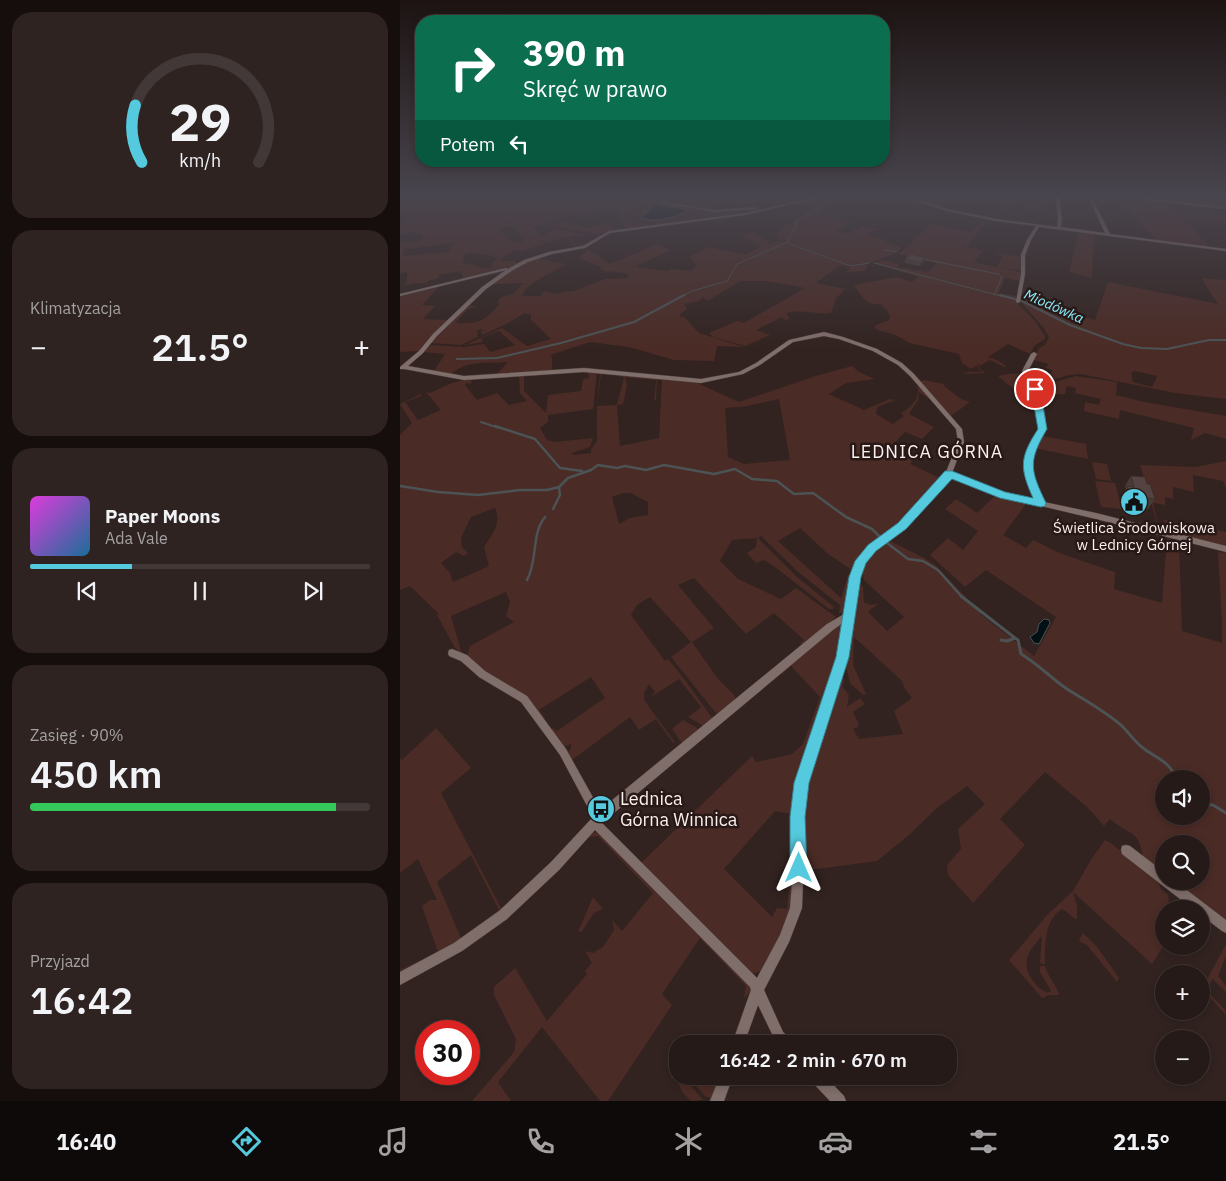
<!DOCTYPE html>
<html lang="pl">
<head>
<meta charset="utf-8">
<style>
  body { margin:0; font-family:"IBM Plex Sans",sans-serif; background:#2e2321; color:#f1f3f6; height:100vh; display:flex; flex-direction:column; font-size:19px; white-space:nowrap }
  * { box-sizing:border-box; margin:0 }
  p { font-size:16px; color:#a4a1a2 }
  .icon { flex:none; width:28px; height:28px; fill:none; stroke:currentColor; stroke-width:2; stroke-linecap:round; stroke-linejoin:round }
  .map { position:relative; flex:1; overflow:hidden }
  .side { display:flex; flex-direction:column; gap:12px; padding:12px; background:#150e0d; width:400px }
  .side>* { flex:none }
  .guide { position:absolute; left:15px; top:15px; width:475px; height:152px; border-radius:20px; box-shadow:0 2px 8px #0003,0 0 0 1px #423837; background:#0b6e4f; color:#fff; overflow:hidden }
  .controls { position:absolute; left:755px; top:770px; display:grid; gap:10px }
  .controls a { display:grid; place-items:center; width:55px; height:55px; border-radius:50%; background:#261a18; box-shadow:0 2px 8px #0003,0 0 0 1px #423837; font-size:25px }
  .speed { position:absolute; left:15px; top:1020px; display:flex; gap:10px; font-size:25px; font-weight:700; text-align:center }
  .speed>* { display:grid; place-content:center; width:65px; height:65px; border-radius:50%; background:#261a18; box-shadow:0 2px 8px #0003,0 0 0 1px #423837; line-height:1 }
  .speed .limit { border:8px solid #d22; background:#fff; color:#111 }
  .pin { position:absolute; display:grid; place-items:center; width:42px; height:42px; color:#fff; margin:-21px; border:2px solid #fff; border-radius:50%; box-shadow:0 1px 5px #0007 }
  .me { position:absolute; width:55px; margin:-28px; rotate:0deg; stroke-linejoin:round; filter:drop-shadow(0 0 4px #0008) }
  .turn { display:flex; align-items:center; gap:18px; height:105px; padding:0 25px; font-size:22px }
  .turn .icon { width:65px; height:65px; stroke-width:2.5 }
  .turn b { display:block; font-size:35px; line-height:42px }
  .then { display:flex; align-items:center; height:48px; padding:0 25px; background:#0003; gap:10px; font-size:19px }
  .big { font-size:38px; font-weight:600; line-height:1.1 }
  .side .tile { flex:1; display:flex; flex-direction:column; justify-content:center; gap:8px; min-width:0; padding:0 18px; border-radius:20px; background:#2e2321 }
  .side .dial { align-items:center; gap:0 }
  .dial svg { height:130px; overflow:visible; fill:none; stroke:#423837; stroke-width:7; stroke-linecap:round; text-anchor:middle }
  .dial text { fill:#f1f3f6; stroke:none }
  .song { display:flex; align-items:center; gap:15px }
  .cover { width:60px; height:60px; border-radius:8px; background:linear-gradient(135deg,hsl(300 70% 55%),hsl(200 70% 35%)) }
  .played { height:5px; border-radius:2px; background:linear-gradient(90deg,#55cade 30%,#423837 30%) }
  .keys { display:flex; justify-content:space-around; direction:ltr }
  .heat { display:flex; justify-content:space-between; align-items:center; font-size:28px; direction:ltr }
  .charge { height:8px; border-radius:4px; background:linear-gradient(90deg,#34c759 90%,#423837 0) }
  .trip { position:absolute; left:269px; top:1035px; width:288px; height:50px; border-radius:20px; background:#261a18; box-shadow:0 2px 8px #0003,0 0 0 1px #423837; font-weight:600; line-height:50px; text-align:center }
  .dock { display:flex; height:80px; justify-content:space-around; align-items:center; background:#0f0a0a; color:#a4a1a2 }
  .dock .icon { width:35px; height:35px }
  .dock .on { color:#55cade }
  .dock b { font-size:22px; color:#f1f3f6 }
  main { display:flex; flex:1; min-height:0 }
  .map>svg:first-child { display:block }
  .green { fill:#4b2b25; fill-rule:evenodd }
  .water { fill:#011013; stroke:#4c5355 }
  .lines { fill:none; stroke-linecap:round; stroke-linejoin:round }
  .stream-far3 { stroke:#4c5355; stroke-width:1 }
  .stream-far2 { stroke:#4c5355; stroke-width:2 }
  .stream-far1 { stroke:#4c5355; stroke-width:2.5 }
  .stream { stroke:#4c5355; stroke-width:3 }
  .minor-casing { stroke:#4b3e3c; stroke-width:1 }
  .minor { fill:#806e6a; fill-rule:evenodd }
  .wall { fill:#483a37 }
  .shaded-wall { fill:#3b2f2d }
  .building { fill:#544340; stroke:#3b2f2d }
  .route { fill:#55cade; stroke:#378390 }
  .labels { text-anchor:middle; stroke-width:5; stroke-linejoin:round; paint-order:stroke }
  .far-water-label { font-size:14px; font-style:italic; fill:#8becfe; stroke:#281917 }
  .poi-label { font-size:15px; fill:#fbf0ee; stroke:#281917 }
  .quarter-label { font-size:18px; letter-spacing:1px; fill:#fbf0ee; stroke:#281917 }
  .near-poi-label { font-size:18px; fill:#fbf0ee; stroke:#281917; text-anchor:start }
</style>
</head>
<body>
<main>
<section class="side">
<div class="tile dial"><svg viewBox="0 0 100 80">
<path d="M14 69A42 42 0 1 1 86 69"/>
<path d="M14 69A42 42 0 0 1 10 34" stroke="#55cade"/>
<text x="50" y="56" font-size="32" font-weight="700">29</text>
<text x="50" y="72" font-size="11">km/h</text>
</svg></div>
<div class="tile"><p>Klimatyzacja</p>
<div class="heat"><a>−</a><b class="big">21.5°</b><a>+</a></div>
</div>
<div class="tile">
<div class="song"><i class="cover"></i><div><b>Paper Moons</b><p>Ada Vale</p></div></div>
<div class="played"></div>
<div class="keys"><svg class="icon" aria-label="previous" viewBox="0 0 24 24"><path d="M18 5L8 12l10 7zM5 5v14"/></svg><svg class="icon" aria-label="pause" viewBox="0 0 24 24"><path d="M8 5v14M16 5v14"/></svg><svg class="icon" aria-label="next" viewBox="0 0 24 24"><path d="M6 5l10 7-10 7zM19 5v14"/></svg></div>
</div>
<div class="tile"><p>Zasięg · 90%</p><b class="big">450 km</b><div class="charge"></div></div>
<div class="tile"><p>Przyjazd</p><b class="big">16:42</b></div>
</section>
<div class="map">
<svg width="826" height="1101" viewBox="0 0 826 1101">
  <rect width="100%" height="100%" fill="#322320"/>
  <path class="green" d="M0,195h113l-16,6 2,2 33,3 17,-4 11,1 -27,-8h31l5,1 -5,4 9,3 20,-3c8,5 38,6 47,3l-1,5 2,4 6,-7 -6,-3 1,-3 63,12 22,1 40,-4 -35,7 -75,10 -21,-6 -7,-5 -10,-2 9,3 7,6 19,4 -28,4 -8,-17c-11,0 -30,-3 -39,5l-8,-2 -25,10 -44,2 -3,2 13,14 13,-2 -10,-14 17,-2 9,11 13,-7 -13,-4 46,10 -20,2 10,9 15,-6 -16,8 -11,-11 -43,14c-9,-1 -16,3 -22,10h14l7,3 39,-11 -20,6 26,5c-15,11 -38,16 -44,32h18l4,-5 10,3 23,-4 28,-11 22,-1 2,-4 -19,-3 -1,1 -11,1 9,-2 -8,-2 3,-2 -24,-9 10,-9 22,15 48,-20 13,6 -35,16 5,2 27,3 3,-2 20,2 5,-6 -7,-8 20,-10 36,8 16,-9 -20,-10 13,-4 15,11 13,-2 -6,-6 9,-11 8,1 1,-5 25,-13 -9,-6 5,-1 13,7 -8,4 4,3 27,8 -15,9 12,3 14,-8 15,2 -10,7 18,5 1,2 16,5c-8,11 -25,11 -36,18l1,3 -3,3 -18,1 4,-3 -6,-2 18,-1h-23l-23,17 30,6 -10,9 -5,15c-17,2 -28,-4 -45,0l4,6 -5,1 -3,-3 -26,13 14,5 -25,11 -32,-9 -4,-4 28,-12 7,2 61,-35 -39,-7h-25l-34,20 -4,-4 -4,4 -15,3 3,5 -6,4 -1,4h4l15,16 45,14 -27,-1 -3,15 -40,-1 -45,-13 -39,-5 -40,13 2,2v13l29,-1 -84,5 11,-12c-21,2 -39,-3 -57,12l-17,-3 11,-17 -23,-2 10,-7 32,2 20,-3 6,8 25,-7 -16,-14 -18,7 2,4 -18,3 37,-17 25,18 24,-7 -20,-19v-5l-6,-2 -17,10 -23,11 -3,1 -1,-4 4,-2 -8,1 1,7 -17,8 -30,-2 37,-37h9l-9,3 -13,14c23,1 30,-1 45,-20l-3,-1 5,-5 12,-4 9,-10 -31,1 18,-16 -11,3 8,-1 -29,22 -1,-1 25,-19 -64,15 -16,18 13,1 -12,13 25,1 -29,31 -19,1v-57l64,-16 -4,-8 -21,4v3l-12,3v6l-1,-4h-10l-16,3 7,-3v-11l-7,1v-30l22,-3 1,-6 -5,1 -4,-4 -14,4v-10l5,-9 -5,-1zM255,204l32,6c-14,9 -29,12 -45,7zM54,243l-5,9 -46,4 1,-7zM69,253l15,1 14,4 -5,4 -2,6c-10,2 -17,-6 -26,-4l-2,-3 2,-7z
    M305,195h70l-1,1 12,8 -7,1 -17,-10 -37,5 -20,9 -25,-2z
    M561,195l81,2v13l-18,-1 -1,-7 -22,7 3,-4 -45,-9z
    M659,195l78,1 4,4 23,2 11,10 51,4v6l-42,-3 25,28 -52,-7 -42,-41h-55z
    M545,210l10,2 -2,3 -9,-2 -13,11 40,8 13,-13 4,1 -22,27 17,4 -9,11 46,10v9l-15,-3 -6,15 18,3 -1,6 19,19 10,15v3l-11,7 -4,8 -22,-10 -21,14c6,-1 13,4 19,8l-2,1 -14,-7 -12,7 7,6 18,-1 -40,2 5,-2h14l-5,-5 4,-4 -10,6 -9,-6 -3,-9 -49,-11 -17,-9 -16,-4 -3,-4 15,-6 1,-3 -3,-7 -7,-6c-13,3 -19,-9 -26,-19l42,-8 16,5 6,-5 -45,-14 12,-3 14,4 -2,3 31,5 9,-9 -38,-9z
    M162,221l26,7 23,-6v4l3,3 -16,6 -49,-10z
    M679,231l15,2 -2,45 -23,-6z
    M599,253l21,4v13l-23,-3 6,-11 -6,-2z
    M801,278l25,2v119l-51,-6 -94,-19 -12,1 -32,10 -8,-12 7,9 7,-10 7,2 3,-4 -8,-2 4,-4 -15,-4 5,-12 6,-3 4,-8 -6,-10 -22,-25v-5l14,3 14,8 46,12 13,-38 110,22zM735,371l22,5v1l-5,10 -19,-5 -2,-9z
    M452,366l7,6 16,7 -29,4 -17,11 35,16 26,-11 6,1 -19,7 -1,7 17,10 11,-8 -3,-3c8,-4 18,-13 17,-22 0,-3 -1,-5 -1,-8l12,16 -10,-7 -1,8 -9,14 25,13 -12,12 -17,-7 -16,16 24,12 -3,4 32,15 -36,40 -53,52 -26,-18 -27,-25 -22,13 63,57 7,-23 4,1 -6,34 -3,3h-4l1,-8 -42,-33 -37,-36 -3,2 39,39 36,29v3h-4l-54,-42 -11,-7 -8,3 -9,-10 9,-6 1,-9 -25,2 -12,21 18,18 43,20 15,-11 40,29 -33,28 -3,-2 4,-3 -30,-27 -28,21 -52,-56 -16,7 36,43 -22,14 26,37 16,16 3,6 -18,14 -4,-3 -44,-55 20,-15 -41,-45 -13,8 -6,10 34,46 3,-2 17,21 28,39 -10,7 -15,-9 13,-10 -22,-28 -28,18 4,-5 -6,-8 -5,9v7l30,41v3l-18,-25 -17,11 -9,-13 -58,43 22,41 -27,-47 4,-6v-4l-7,3 -13,-16 1,-3 5,3 48,-33 -14,-21 -52,33 6,8 -2,1 -16,-19 -44,-28 -16,-16 3,-10 44,-24 -8,-6 4,-14 -4,-10 -55,24 11,38 -7,-6 -18,-33 2,-1 -29,-28 -10,4v-155l12,-12 -12,-19 21,-10v2l-16,6 13,18 23,-10 -15,-18 4,1 22,-10 20,-5 -1,6 -4,-1 -2,2 12,15 20,-7 12,12 18,-4 -7,-8 -1,-17 18,-2 1,2h-14v15l22,22 2,-18 33,-4 2,-12 6,-1 -1,-6h9l-4,37 -45,6v7l-8,6 7,12 7,2 39,-4 -3,9 -18,6 1,2 18,-2v-4l6,-8v-35l3,-32 2,-1 11,2 -12,-1 -4,32 20,-1 7,-28 -7,-1 2,-1 38,4v1l-1,20 -2,1 2,-21 -31,-3 2,9 -4,18 -6,1 3,41 39,-8 3,-59 27,3 36,-4 -28,5 42,19 80,-27zM379,399l11,61 -46,4 -16,-7 -3,-49 22,-2zM224,493h6l18,9v13l-18,3 -11,6 -7,-27zM95,508c7,16 -3,26 -11,39l5,19 -36,16 -3,-9 -9,-10 15,-11 8,4 4,-3 -6,-6 -1,-9 10,-21z
    M624,373l9,14 -3,2 -14,2 -18,-15 10,-2z
    M676,376l41,6 -1,13 28,7 82,14v23l-21,-6 -14,7 3,-12 -74,-18 -1,9 -35,-8 1,-9 14,3 2,-6 -26,-6 1,-5 -9,-2 -2,4 1,1 -1,3 -26,1 -2,-8z
    M523,380l21,4v2l17,13 9,3 -19,14 -28,-31 -2,-4z
    M642,436l44,8 2,15 -54,-11 -2,14v-12z
    M826,461v27l-3,-7 -30,-6 1,17 -21,-5v12l-8,-2v8l-12,-2 6,25 -1,2 -18,-6 -1,-2 19,4 -18,-61 56,2z
    M692,462l15,2 4,17 -15,-2z
    M695,481l20,2 7,26 -21,-2z
    M596,495l30,9 -23,31 23,13 7,-8 29,14 53,18 -1,17 48,14 5,-65 12,4 3,89 40,12v-20l-4,-71 8,1v371l-56,-43h31v-37h-37v33l-21,-19c-4,-30 -14,-22 -33,-39l-6,7 -16,-18 -43,-36 -45,47 25,26 -52,58 -25,-28 -1,-10 14,-16 -3,-20 27,-25 -18,-18 -30,22 -27,26 -33,27 -45,6 -25,3 -4,-2 -2,-47 3,-35 38,-116 2,12 -2,4 7,9 -2,12 13,-9 5,6 -12,8 5,10v5l-5,2 6,10 44,-5 -9,-23 18,-13 -7,-9 -3,-8 -48,-44 -1,28 13,29 -3,1 -13,-12 -5,-20 13,-81 5,5 1,15 6,3 8,-1 -10,8 19,19 17,-14 -40,-37c-7,-18 11,-31 24,-40l36,18 11,7 45,47v2l54,42 22,-39 -70,-47 -21,17 -35,-32 18,-17 15,12 15,-19 -33,-22 11,-10 21,14zM764,779h37v37h-37z
    M764,520l62,12v16l-60,-16z
    M442,621l3,3 -3,23 -8,32 -23,64 -17,119 -3,-1v-47l-16,-3 -51,58 48,48 5,-9 10,1 4,-37 3,2 -1,23 -6,26 -24,47 -11,4 -111,-111 111,-107 4,6 36,-8 11,-10 17,-47 -29,-31 -9,8 -2,-3z
    M283,720l13,7 3,4 -14,11h-4l-9,-13z
    M36,728l35,40 -30,25 61,117 -6,7 -4,-2 7,-5 -28,-55 -34,27 24,56 26,-19v5l-87,51v-5l38,-18 -16,-46 8,-6h7l-19,-41 -18,14v-115l2,2z
    M194,832l7,2 150,153 -1,5 -6,6 2,-12 -46,-48 -38,56 10,11 -64,96h-8l-58,-74 -44,55 13,19h-39l42,-49 2,-13 -22,-44v-8l21,-19 32,53 40,-47 -2,-3 7,-8 -7,-12 8,2 10,-6 11,-17 -2,-10 10,11 31,-38 -55,-57 -8,1 -5,4z
    M705,840l6,3 47,39 3,7 7,6 1,8 3,6h-8v36l-12,19 -79,-72 4,14v13c-6,-1 -8,-7 -15,-10 -18,11 -17,37 -17,55l-5,-1 2,-27c-14,16 -22,26 -9,45 5,6 8,9 15,12l3,-2 -11,-19v-6h5c3,11 13,22 14,29h-10l-7,3 -33,-38 39,-46 25,-23 19,-33z
    M193,897l10,12 -9,4 -12,18 -4,1z
    M683,933l15,15 21,30 -2,4 -30,-37 -8,-4z
    M826,944v12l-8,20 8,10v6l-13,-13 -7,11 19,20 1,5 -20,-22 -5,6v-8z
    M287,1076h15l10,11 4,-11h7l-10,23 -8,-3z
    M282,1078l3,1 18,21 -12,1 -8,-8 -5,-10z"/>
  <path class="water" d="M252,204l36,6c-15,8 -30,13 -47,8l7,-6z
    M644,619l5,1 1,3 -11,21 -5,-1 -4,-6 7,-5 2,-8z"/>
  <g class="lines">
    <path class="stream-far3" d="M399,195l10,5
      M411,201l10,6 -25,15v4l-9,15 3,3 61,22 18,-3
      M788,201l6,1
      M797,202l29,3
      M484,250l13,2
      M500,253l2,1
      M523,259l75,15 4,3 -8,18
      M474,263l131,34
      M281,297l11,-6 35,-10 10,-17 51,-22"/>
    <path class="stream-far2" d="M600,295l22,6 48,24 53,19 18,4 26,1 42,-9h17
      M57,359l40,-1 64,-15 73,-21 50,-27
      M81,422l18,6"/>
    <path class="stream-far1" d="M95,426l40,13 25,29 22,3
      M0,486l38,6 40,3 42,-5h27l12,-3 9,-9 23,-8 7,-5 19,3 8,-2 21,4 18,-5 50,9 21,-5 17,10 25,2 17,13 19,-1 33,24 26,12 7,7
      M153,509l7,-14 -1,-7
      M487,543l21,16 15,2 15,9 24,27
      M127,580c11,-19 4,-46 18,-63"/>
    <path class="stream" d="M561,596l54,42
      M601,640l6,1 8,-3 3,2 3,14c17,10 30,24 46,35 19,12 38,22 55,37 7,7 13,16 21,22 13,10 28,14 33,31
      M801,804l12,1 13,8"/>
    <g class="minor-casing">
      <path id="minor" d="M254,195h4l3,6 53,9 42,-3 2,1 -2,1 -42,3 -55,-9z
        M426,195h6l-87,20 -135,18 -25,15 -33,6 -24,8 -15,8 -27,19 -49,47 -14,17 -15,13 56,10 120,-8 117,11 38,-7 17,-9 33,-23 35,-8 19,5 34,12 25,14 12,11 48,55 2,13 -12,31 52,20 32,7c-9,-16 -16,-35 -7,-52 2,-6 8,-11 10,-17 4,-18 -7,-46 -17,-60l9,-17 3,-2 3,2 -9,17c9,14 20,41 17,59 -1,6 -6,11 -10,17 -10,18 0,38 9,55l52,11 130,33v6l-130,-33 -93,-22 -52,-20 -46,51 -30,22 -11,12 -5,15 -12,80 -41,126 -3,34 1,40 -2,51 -13,34 -25,48 19,42 8,7 1,5h-15l-2,-4 -17,-35 -14,39h-12l19,-54 -1,-3 -155,-157 -36,40 -52,49 -45,32 -62,34v-13l54,-29 45,-32 52,-49 42,-45 -33,-62 -39,-53 -42,-25 -18,-16 -12,-5 -1,-3 1,-3 3,-1 15,6 18,16 42,25 39,53 34,61 227,-186 19,-11 5,-36 7,-18 11,-13 30,-22 45,-47 14,-35 -2,-13 -46,-53 -12,-11 -25,-14 -34,-12 -15,-3 -31,6 -33,23 -17,9 -42,9 -117,-11 -120,8 -60,-11h-4v-2l19,-16 14,-17 49,-47 24,-17 -106,26v-2l106,-26 2,1 16,-9 25,-8 34,-6 26,-15 136,-18zM444,622l-5,35 -43,126 -3,34 1,40 -4,51 -10,27 -23,43 -155,-155 231,-193z
        M499,195h5l44,14 48,10 61,8 1,-9 -3,-23h4l3,23 -1,9 44,6 -16,-34 2,-1 2,1 17,35 116,15v2l-187,-24 -8,13 -6,15v19l-5,28 -2,1 -2,-1 5,-28v-19l6,-15 9,-14 -40,-5 -49,-10z
        M742,198l84,9v2l-85,-9z
        M726,845l4,1 34,26v9h11l51,39v13l-4,-2 -21,-16v-6h-8l-71,-55 -1,-4 1,-4z
        M320,1076h13l-9,25h-14z
        M410,1076h15l19,20 2,5h-16l-19,-20z"/>
    </g>
    <use href="#minor" class="minor"/>
  </g>
  <path class="wall" d="M525,258v3l-5,5 -15,-3v-4z
    M731,476l24,23 -7,10 -24,-3 -3,-9 5,-8 -1,-3z"/>
  <path class="shaded-wall" d="M525,258v3l-5,5 1,-3z"/>
  <path class="building" d="M511,254l14,4 -4,5 -16,-4z
    M731,476l14,1 2,7h3l5,15 -25,-3 -3,-10 7,1z"/>
  <linearGradient id="sky" x2="0" y2="1"><stop stop-color="#1c1312"/><stop offset="0.56" stop-color="#49454e"/><stop offset="1" stop-color="#49454e" stop-opacity="0"/></linearGradient>
  <rect width="826" height="349" fill="url(#sky)"/>
  <path class="route" d="M635,386l5,3 7,40c-19,32 -17,41 -1,74l-1,3 -4,1 -41,-9 -48,-19 -46,50 -30,22 -10,12 -5,14 -12,80 -40,126 -4,34 2,51 -3,6 -5,3 -6,-3 -3,-6v-51l4,-34 42,-126 13,-80 6,-16 13,-16 30,-22 47,-52h7l53,21 28,6c-14,-31 -13,-41 5,-69l-7,-40z"/>
  <defs>
    <g id="civic-disc" transform="scale(1.4375)"><circle r="9.5" fill="#55cade" stroke="#281917"/><path d="M-.6-6.5H3V-4.5H.6V-3L4-1V1h2V6H-6V1h2V-1L-.6-3ZM-1.2 2.5V6h2.4V2.5Z" fill="#111"/></g>
    <g id="bus-disc" transform="scale(1.4375)"><circle r="9.5" fill="#55cade" stroke="#281917"/><path d="M-5-6H5V4H4V6H2V4H-2V6H-4V4H-5ZM-3.5-4V0h7V-4ZM-3.5 1.2v1.5H-2V1.2ZM2 1.2v1.5H3.5V1.2Z" fill="#111"/></g>
  </defs>
  <g fill-rule="evenodd">
    <use href="#civic-disc" x="734" y="502"/>
    <use href="#bus-disc" x="201" y="809"/>
  </g>
  <g class="labels">
    <g class="far-water-label">
      <text transform="translate(654 306) rotate(24)" y="5">Miodówka</text>
    </g>
    <g class="poi-label">
      <text x="734" y="533">Świetlica Środowiskowa<tspan x="734" dy="17">w Lednicy Górnej</tspan></text>
    </g>
    <g class="quarter-label">
      <text x="527" y="458">LEDNICA GÓRNA</text>
    </g>
    <g class="near-poi-label">
      <text x="220" y="805">Lednica<tspan x="220" dy="21">Górna Winnica</tspan></text>
    </g>
  </g>
</svg>
<div class="controls">
<a><svg class="icon" aria-label="sound" viewBox="0 0 24 24"><path d="M4 9h4l5-4v14l-5-4H4zM17 9q2 3 0 6"/></svg></a>
<a><svg class="icon" aria-label="search" viewBox="0 0 24 24"><circle cx="10" cy="10" r="6"/><path d="M15 15l6 6"/></svg></a>
<a><svg class="icon" aria-label="layers" viewBox="0 0 24 24"><path d="M12 4l9 5-9 5-9-5zM3 14l9 5 9-5"/></svg></a>
<a>+</a>
<a>−</a>
</div>
<div class="speed"><div class="limit">30</div></div>
<div class="pin" style="left:635px;top:389px;background:#d93025"><svg class="icon" aria-label="arrive" viewBox="0 0 24 24"><path d="M6 21V4h12l-3 4 3 4H6"/></svg></div>
<svg class="me" style="left:399px;top:868px" viewBox="-20 -20 40 40"><path d="M0-17L14 15 0 8-14 15z" fill="#55cade" stroke="#fff" stroke-width="4"/></svg>
<div class="trip">16:42 · 2 min · 670 m</div>
<div class="guide">
<div class="turn"><svg class="icon" aria-label="right" viewBox="0 0 24 24"><path d="M7 20v-9h11M14 6l5 5-5 5"/></svg><div><b>390 m</b>Skręć w prawo</div></div>
<div class="then">Potem<svg class="icon" aria-label="left" viewBox="0 0 24 24"><path d="M17 20v-9H6M10 6l-5 5 5 5"/></svg></div>
</div>
</div>
</main>
<nav class="dock">
<b>16:40</b>
<svg class="icon on" aria-label="directions" viewBox="0 0 24 24"><path d="M12 3l9 9-9 9-9-9zM9 14v-3h6M13 9l2 2-2 2"/></svg>
<svg class="icon" aria-label="music" viewBox="0 0 24 24"><path d="M9 18V5l10-2v13"/><circle cx="6" cy="18" r="3"/><circle cx="16" cy="16" r="3"/></svg>
<svg class="icon" aria-label="phone" viewBox="0 0 24 24"><path d="M5 4h4l2 5-3 2q2 4 5 5l2-3 5 2v4C11 20 4 13 5 4z"/></svg>
<svg class="icon" aria-label="climate" viewBox="0 0 24 24"><path d="M12 3v18M4 7l16 10M4 17L20 7"/></svg>
<svg class="icon" aria-label="car" viewBox="0 0 24 24"><path d="M5 17H2v-5l4-1 3-4h7l3 4 3 1v5h-3M9 17h6M6 11h13"/><circle cx="7" cy="17" r="2"/><circle cx="17" cy="17" r="2"/></svg>
<svg class="icon" aria-label="filters" viewBox="0 0 24 24"><path d="M4 7h16M4 17h16"/><circle cx="9" cy="7" r="2"/><circle cx="15" cy="17" r="2"/></svg>
<b>21.5°</b>
</nav>
</body>
</html>
